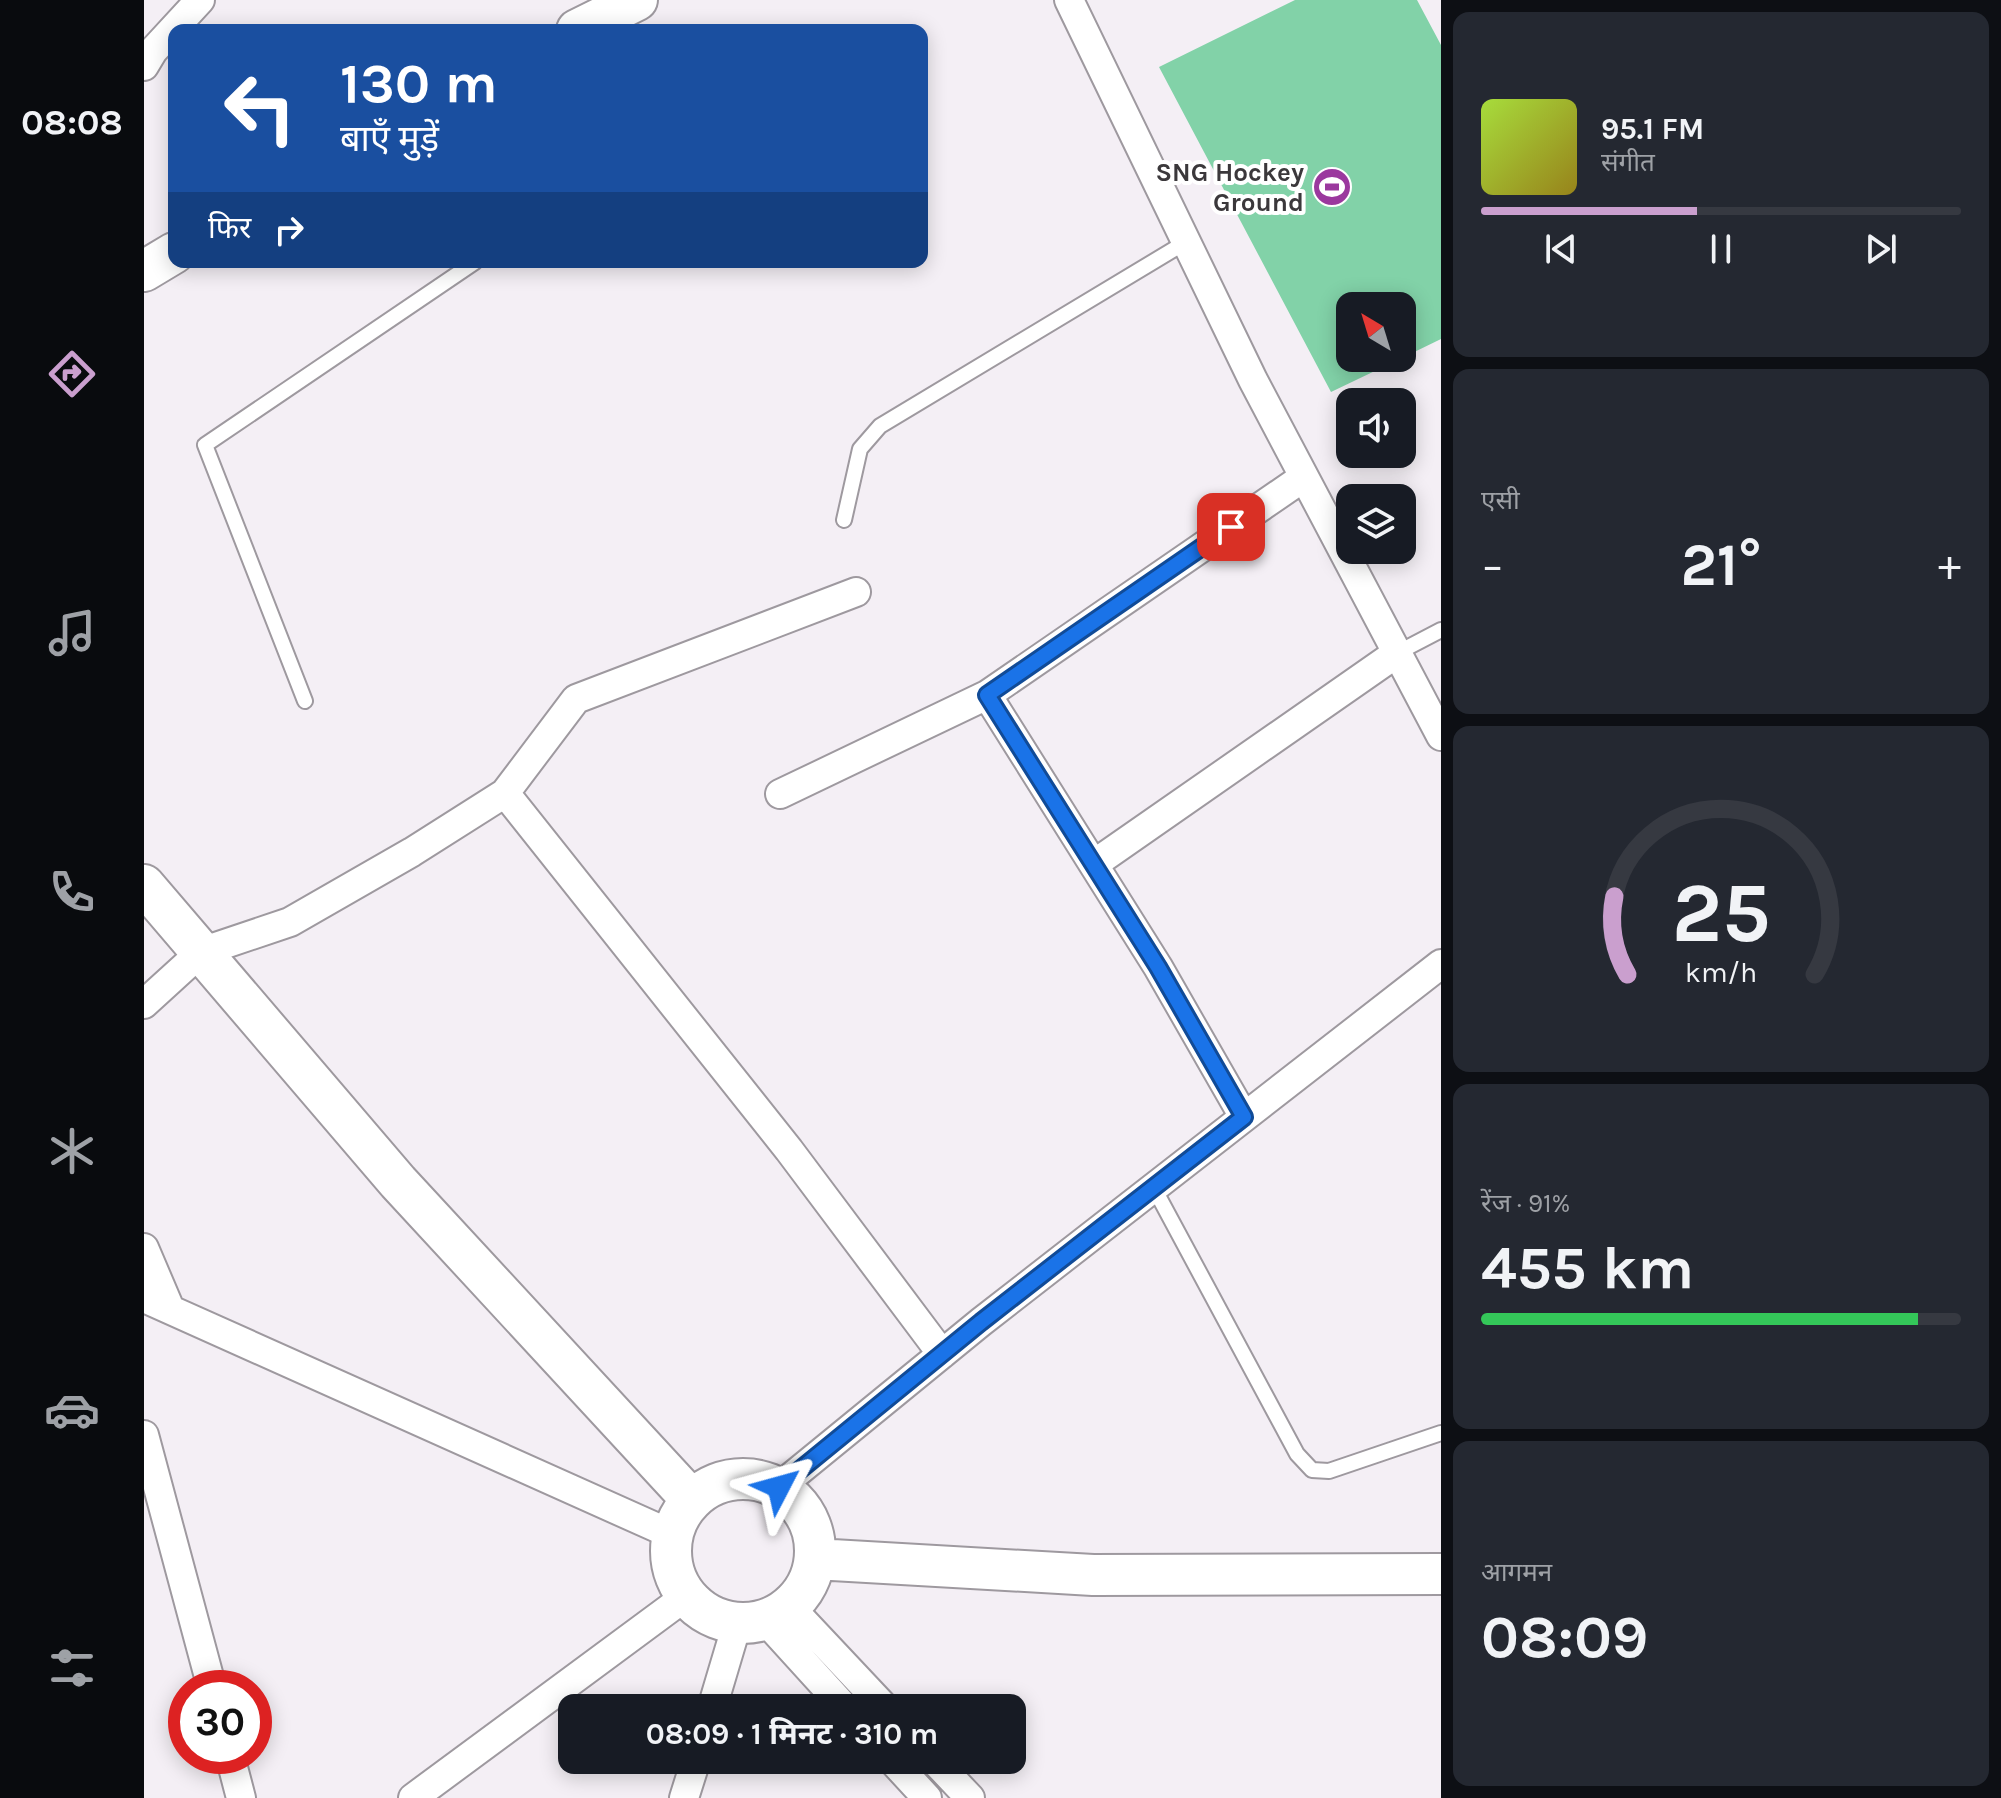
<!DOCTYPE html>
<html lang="hi">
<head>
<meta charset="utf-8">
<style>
  body { margin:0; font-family:Karla,"Noto Sans Devanagari",sans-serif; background:#242831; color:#f1f3f6; height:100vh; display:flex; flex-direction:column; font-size:30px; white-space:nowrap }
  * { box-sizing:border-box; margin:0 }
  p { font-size:26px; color:#9ea1a6 }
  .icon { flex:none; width:44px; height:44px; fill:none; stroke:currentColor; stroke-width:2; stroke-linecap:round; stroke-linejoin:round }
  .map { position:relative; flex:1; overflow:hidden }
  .drawer { display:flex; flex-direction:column; gap:12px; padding:12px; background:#0d0f14; width:560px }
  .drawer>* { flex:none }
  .top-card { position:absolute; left:24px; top:24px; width:760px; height:244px; border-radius:16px; box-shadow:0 4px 20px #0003; background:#1a4fa0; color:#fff; overflow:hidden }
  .needle { width:52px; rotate:322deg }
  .tools { position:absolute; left:1192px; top:292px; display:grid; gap:16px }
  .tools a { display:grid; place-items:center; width:80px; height:80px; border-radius:16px; background:#171b24; box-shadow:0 4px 20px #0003; font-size:40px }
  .speed { position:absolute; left:24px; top:1670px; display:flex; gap:16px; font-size:40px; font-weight:700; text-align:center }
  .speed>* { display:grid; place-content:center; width:104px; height:104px; border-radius:50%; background:#171b24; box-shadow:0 4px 20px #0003; line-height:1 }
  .speed .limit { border:12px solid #d22; background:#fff; color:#111 }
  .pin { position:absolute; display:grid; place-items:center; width:68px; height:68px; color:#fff; margin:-34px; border-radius:16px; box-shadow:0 4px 12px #0006 }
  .me { position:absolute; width:88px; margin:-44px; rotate:51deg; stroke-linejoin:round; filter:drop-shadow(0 0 6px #0008) }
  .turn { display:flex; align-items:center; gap:28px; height:168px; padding:0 40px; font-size:36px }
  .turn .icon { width:104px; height:104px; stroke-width:2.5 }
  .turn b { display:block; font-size:56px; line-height:68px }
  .then { display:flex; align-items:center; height:76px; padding:0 40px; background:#0003; gap:16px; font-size:30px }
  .big { font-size:60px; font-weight:700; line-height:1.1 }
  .drawer .tile { flex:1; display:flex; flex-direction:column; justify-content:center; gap:12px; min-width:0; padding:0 28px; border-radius:16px; background:#242831 }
  .drawer .dial { align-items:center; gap:0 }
  .dial svg { height:208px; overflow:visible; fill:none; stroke:#363941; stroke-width:7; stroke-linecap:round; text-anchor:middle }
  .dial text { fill:#f1f3f6; stroke:none }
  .song { display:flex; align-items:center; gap:24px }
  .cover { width:96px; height:96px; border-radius:12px; background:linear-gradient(135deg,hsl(80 70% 55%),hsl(50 70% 35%)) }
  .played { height:8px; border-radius:4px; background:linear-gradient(90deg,#ca9fce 45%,#363941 45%) }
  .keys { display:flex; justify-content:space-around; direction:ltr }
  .heat { display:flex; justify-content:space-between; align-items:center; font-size:44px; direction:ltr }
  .charge { height:12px; border-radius:6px; background:linear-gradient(90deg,#34c759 91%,#363941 0) }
  .trip { position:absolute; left:414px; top:1694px; width:468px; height:80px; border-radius:16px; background:#171b24; box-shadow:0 4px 20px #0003; font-weight:700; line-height:80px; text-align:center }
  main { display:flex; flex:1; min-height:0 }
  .tab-bar { display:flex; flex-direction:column; width:144px; justify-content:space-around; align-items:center; background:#090b0e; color:#9ea1a6 }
  .tab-bar .icon { width:56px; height:56px }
  .tab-bar .active { color:#ca9fce }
  .tab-bar b { font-size:36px; color:#f1f3f6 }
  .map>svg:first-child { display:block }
  .green { fill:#82d2a8 }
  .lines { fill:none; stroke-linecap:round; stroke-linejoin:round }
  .lane-casing { stroke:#9e999f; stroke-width:18 }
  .street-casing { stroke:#9e999f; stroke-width:32 }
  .secondary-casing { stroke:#9e999f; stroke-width:44 }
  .lane { stroke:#fff; stroke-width:14 }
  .street { stroke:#fff; stroke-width:28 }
  .secondary { stroke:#fff; stroke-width:40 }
  .route-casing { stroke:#114b97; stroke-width:20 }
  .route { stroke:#1a73e8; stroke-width:14 }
  .labels { text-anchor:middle; stroke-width:8; stroke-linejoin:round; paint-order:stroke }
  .poi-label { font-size:26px; font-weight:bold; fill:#3b383b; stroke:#fff; text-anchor:end }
</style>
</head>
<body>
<main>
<nav class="tab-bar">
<b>08:08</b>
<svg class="icon active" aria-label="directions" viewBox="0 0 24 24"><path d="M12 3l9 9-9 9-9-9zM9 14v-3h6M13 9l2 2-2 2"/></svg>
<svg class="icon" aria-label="music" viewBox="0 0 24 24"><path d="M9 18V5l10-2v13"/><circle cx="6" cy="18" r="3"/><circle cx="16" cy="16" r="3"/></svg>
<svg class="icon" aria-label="phone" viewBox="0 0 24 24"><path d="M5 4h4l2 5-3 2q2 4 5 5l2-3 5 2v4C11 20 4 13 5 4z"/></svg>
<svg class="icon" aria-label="climate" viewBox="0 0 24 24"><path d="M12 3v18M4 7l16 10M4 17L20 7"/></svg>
<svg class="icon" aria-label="car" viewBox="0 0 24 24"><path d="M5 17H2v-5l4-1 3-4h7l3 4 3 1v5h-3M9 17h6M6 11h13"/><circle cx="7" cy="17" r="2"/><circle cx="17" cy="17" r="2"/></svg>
<svg class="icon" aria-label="filters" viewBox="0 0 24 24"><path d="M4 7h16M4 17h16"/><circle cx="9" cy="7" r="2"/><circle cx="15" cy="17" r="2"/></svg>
</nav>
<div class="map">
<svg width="1297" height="1798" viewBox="0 0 1297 1798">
  <rect width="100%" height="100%" fill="#f4eff5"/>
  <path class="green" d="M1151,0h122l24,45v294l-39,19v-52h-52v52h52l-71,34 -172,-325z"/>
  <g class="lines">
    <g class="lane-casing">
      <path id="lane" d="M700,520l16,-71 20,-23 306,-184
        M1253,653l44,-23
        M161,701l-100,-256 270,-183
        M1010,1188l143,266 15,16 17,1 112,-38"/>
    </g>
    <g class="street-casing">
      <path id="street" d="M925,0l184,380 188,356
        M0,66l9,-15 47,-51
        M843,695l171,272 86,150
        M361,793l284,357 153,204
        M636,794l207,-99 317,-218
        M950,864l303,-211
        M0,1004l57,-52 89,-30 122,-70 93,-59 71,-94 280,-107
        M0,1248l26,61
        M0,1298l527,236
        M0,1435l68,253
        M635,1487l202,-165 460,-358
        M646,1607l95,101
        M622,1621l79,87
        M568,1708l25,-84
        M86,1756l11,42
        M748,1760l35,38
        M790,1760l36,38
        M269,1798l272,-201
        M540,1798l12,-38"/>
    </g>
    <g class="secondary-casing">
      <path id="secondary" d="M433,30l60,-30
        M0,271l30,-18
        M0,885l254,297 293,317
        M527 1551a72 72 0 1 1 144 0a72 72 0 1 1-144 0Z
        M671,1559l278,16 348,-1"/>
    </g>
    <use href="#lane" class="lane"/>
    <use href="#street" class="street"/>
    <use href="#secondary" class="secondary"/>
  </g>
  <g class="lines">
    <g class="route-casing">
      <path id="route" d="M635,1487l202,-165 263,-205 -86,-150 -171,-272 244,-168"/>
    </g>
    <use href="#route" class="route"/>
  </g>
  <defs>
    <g id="stadium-disc" transform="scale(2)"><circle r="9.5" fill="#9b389e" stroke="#fff"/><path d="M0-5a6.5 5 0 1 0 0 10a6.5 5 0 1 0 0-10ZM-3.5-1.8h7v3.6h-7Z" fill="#fff"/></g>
  </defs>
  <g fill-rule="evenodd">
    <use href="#stadium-disc" x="1188" y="187"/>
  </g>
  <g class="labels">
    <g class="poi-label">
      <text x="1160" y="181">SNG Hockey<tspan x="1160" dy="30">Ground</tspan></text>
    </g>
  </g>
</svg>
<div class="tools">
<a><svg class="needle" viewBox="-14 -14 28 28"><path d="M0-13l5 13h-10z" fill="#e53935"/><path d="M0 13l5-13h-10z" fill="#9ea1a6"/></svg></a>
<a><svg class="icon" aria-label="sound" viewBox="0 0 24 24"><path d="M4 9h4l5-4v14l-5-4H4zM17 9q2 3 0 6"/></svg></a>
<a><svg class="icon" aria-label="layers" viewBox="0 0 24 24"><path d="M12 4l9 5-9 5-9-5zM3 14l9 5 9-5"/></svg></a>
</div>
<div class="speed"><div class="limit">30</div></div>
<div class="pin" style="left:1087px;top:527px;background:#d93025"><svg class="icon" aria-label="arrive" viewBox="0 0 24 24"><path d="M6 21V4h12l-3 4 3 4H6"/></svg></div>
<svg class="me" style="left:635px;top:1487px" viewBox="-20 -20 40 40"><path d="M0-17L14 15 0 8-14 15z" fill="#1a73e8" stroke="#fff" stroke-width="4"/></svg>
<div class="trip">08:09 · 1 मिनट · 310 m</div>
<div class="top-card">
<div class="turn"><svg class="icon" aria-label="left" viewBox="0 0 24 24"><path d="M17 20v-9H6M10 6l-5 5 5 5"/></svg><div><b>130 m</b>बाएँ मुड़ें</div></div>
<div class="then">फिर<svg class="icon" aria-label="right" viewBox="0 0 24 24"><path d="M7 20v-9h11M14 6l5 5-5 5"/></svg></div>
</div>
</div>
<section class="drawer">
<div class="tile">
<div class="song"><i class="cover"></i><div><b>95.1 FM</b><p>संगीत</p></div></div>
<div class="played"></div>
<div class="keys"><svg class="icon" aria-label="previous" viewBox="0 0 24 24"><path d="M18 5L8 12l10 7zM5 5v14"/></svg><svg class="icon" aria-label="pause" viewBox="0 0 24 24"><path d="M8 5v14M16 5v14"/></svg><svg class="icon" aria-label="next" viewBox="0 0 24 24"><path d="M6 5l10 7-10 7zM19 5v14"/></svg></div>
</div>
<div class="tile"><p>एसी</p>
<div class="heat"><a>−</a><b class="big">21°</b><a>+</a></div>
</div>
<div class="tile dial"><svg viewBox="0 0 100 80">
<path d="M14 69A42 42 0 1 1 86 69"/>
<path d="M14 69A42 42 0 0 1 9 39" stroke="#ca9fce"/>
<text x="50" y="56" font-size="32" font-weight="700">25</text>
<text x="50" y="72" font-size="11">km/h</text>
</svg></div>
<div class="tile"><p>रेंज · 91%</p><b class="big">455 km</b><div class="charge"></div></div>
<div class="tile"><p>आगमन</p><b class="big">08:09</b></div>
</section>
</main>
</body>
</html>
